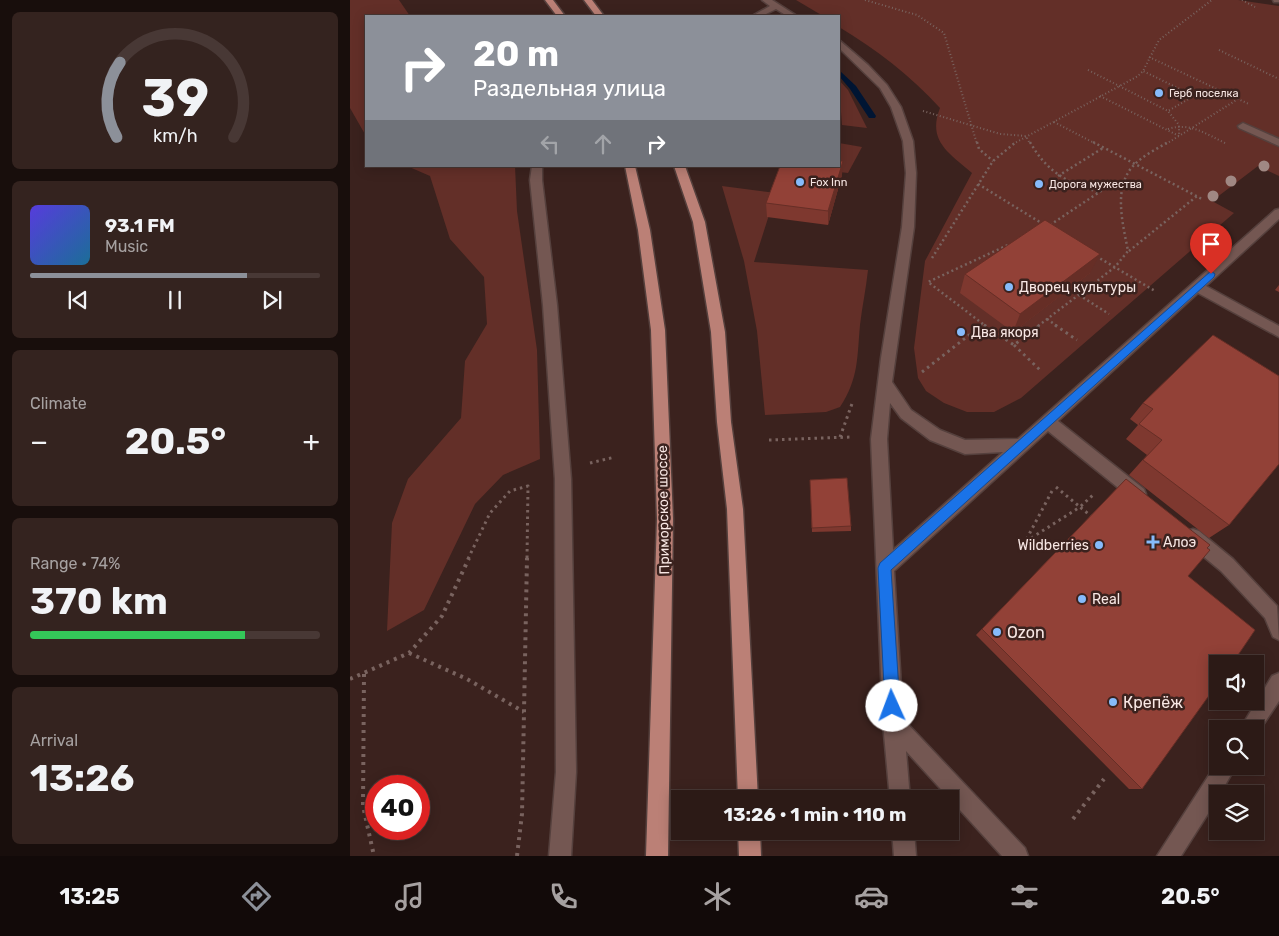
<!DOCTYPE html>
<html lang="en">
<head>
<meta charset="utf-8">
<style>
  body { margin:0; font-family:Rubik,sans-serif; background:#34231f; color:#f1f3f6; height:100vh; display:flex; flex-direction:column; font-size:19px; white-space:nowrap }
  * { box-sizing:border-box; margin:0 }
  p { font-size:16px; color:#a6a1a1 }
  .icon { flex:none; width:28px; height:28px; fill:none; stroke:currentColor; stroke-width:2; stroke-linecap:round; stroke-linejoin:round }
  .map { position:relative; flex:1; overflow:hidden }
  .sheet { display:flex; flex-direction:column; gap:12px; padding:12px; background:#180e0c; width:350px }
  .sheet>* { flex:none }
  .hud { position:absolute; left:15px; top:15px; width:475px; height:152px; border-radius:0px; box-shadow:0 2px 12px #0003,0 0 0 1px #483835; background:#8c9099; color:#fff; overflow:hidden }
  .buttons { position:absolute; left:859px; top:655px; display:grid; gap:10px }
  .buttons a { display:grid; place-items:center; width:55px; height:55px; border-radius:0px; background:#2c1a16; box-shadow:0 2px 12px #0003,0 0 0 1px #483835; font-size:25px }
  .speed { position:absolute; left:15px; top:775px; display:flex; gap:10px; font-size:25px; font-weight:700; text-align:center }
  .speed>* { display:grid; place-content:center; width:65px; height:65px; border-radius:50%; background:#2c1a16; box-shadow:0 2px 12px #0003,0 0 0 1px #483835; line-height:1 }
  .speed .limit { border:8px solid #d22; background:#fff; color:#111 }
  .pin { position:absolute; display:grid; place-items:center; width:42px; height:42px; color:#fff; margin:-51px -21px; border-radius:50% 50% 50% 0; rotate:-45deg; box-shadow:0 0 5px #0007 }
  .pin .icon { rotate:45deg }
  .me { position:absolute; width:55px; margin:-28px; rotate:358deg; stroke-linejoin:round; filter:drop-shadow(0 0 4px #0008) }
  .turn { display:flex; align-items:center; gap:18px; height:105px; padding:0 25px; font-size:22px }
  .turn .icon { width:65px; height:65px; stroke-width:2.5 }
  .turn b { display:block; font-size:35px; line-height:42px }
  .lanes { display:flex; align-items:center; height:48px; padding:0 25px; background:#0003; justify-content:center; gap:25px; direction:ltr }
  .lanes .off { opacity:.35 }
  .big { font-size:38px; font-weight:700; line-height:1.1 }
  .sheet .tile { flex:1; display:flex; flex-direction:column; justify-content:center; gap:8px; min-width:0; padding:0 18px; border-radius:8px; background:#34231f }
  .sheet .dial { align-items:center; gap:0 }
  .dial svg { height:130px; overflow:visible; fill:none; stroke:#483835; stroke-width:7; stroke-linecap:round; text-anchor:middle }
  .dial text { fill:#f1f3f6; stroke:none }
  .song { display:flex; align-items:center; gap:15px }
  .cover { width:60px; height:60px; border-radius:8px; background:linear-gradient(135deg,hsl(250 70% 55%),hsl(200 70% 35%)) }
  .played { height:5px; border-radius:2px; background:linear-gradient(90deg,#8c9099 75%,#483835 75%) }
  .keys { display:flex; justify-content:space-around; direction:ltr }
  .heat { display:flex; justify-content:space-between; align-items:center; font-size:28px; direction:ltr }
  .charge { height:8px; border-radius:4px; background:linear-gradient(90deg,#34c759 74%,#483835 0) }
  .trip { position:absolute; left:321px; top:790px; width:288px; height:50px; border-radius:0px; background:#2c1a16; box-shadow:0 2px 12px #0003,0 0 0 1px #483835; font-weight:700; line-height:50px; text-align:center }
  .menu { display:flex; height:80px; justify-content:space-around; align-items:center; background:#120a09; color:#a6a1a1 }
  .menu .icon { width:35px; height:35px }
  .menu .selected { color:#8c9099 }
  .menu b { font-size:22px; color:#f1f3f6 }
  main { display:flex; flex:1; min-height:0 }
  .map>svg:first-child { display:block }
  .green { fill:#632f28 }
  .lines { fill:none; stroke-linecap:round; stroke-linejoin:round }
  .stream { fill:#001533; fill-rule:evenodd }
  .minor-casing { stroke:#55403d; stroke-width:3 }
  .major-casing { stroke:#55403d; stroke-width:3 }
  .path-far3 { stroke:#79635f; stroke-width:2; stroke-dasharray:1 2.5; stroke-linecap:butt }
  .path-far2 { stroke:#79635f; stroke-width:2.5; stroke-dasharray:2 3; stroke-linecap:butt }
  .path-far1 { stroke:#79635f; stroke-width:3; stroke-dasharray:2.5 4; stroke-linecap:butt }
  .path { stroke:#79635f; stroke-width:4; stroke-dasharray:3 5; stroke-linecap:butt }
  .minor { fill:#745752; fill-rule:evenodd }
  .major { fill:#bb8076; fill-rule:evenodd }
  .tree { fill:#a08883 }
  .wall { fill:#7e382f }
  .shaded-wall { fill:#662e26 }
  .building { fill:#924137; stroke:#662e26 }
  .route { fill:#1a73e8; stroke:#114b97 }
  .poi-dot { fill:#86bbfb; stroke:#3b221e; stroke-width:2 }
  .labels { text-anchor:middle; stroke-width:5; stroke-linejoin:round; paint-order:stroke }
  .far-poi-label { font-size:11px; fill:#f8e7e4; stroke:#3b221e; text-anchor:start }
  .poi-label { font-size:14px; fill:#f8e7e4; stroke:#3b221e; text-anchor:start }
  .street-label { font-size:14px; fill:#f8e7e4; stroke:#3b221e }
  .near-poi-label { font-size:16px; fill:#f8e7e4; stroke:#3b221e; text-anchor:start }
</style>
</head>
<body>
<main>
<section class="sheet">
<div class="tile dial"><svg viewBox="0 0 100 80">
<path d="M14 69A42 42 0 1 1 86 69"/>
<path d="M14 69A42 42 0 0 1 16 23" stroke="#8c9099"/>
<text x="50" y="56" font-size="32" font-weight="700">39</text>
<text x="50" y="72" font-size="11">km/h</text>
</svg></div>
<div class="tile">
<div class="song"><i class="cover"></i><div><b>93.1 FM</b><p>Music</p></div></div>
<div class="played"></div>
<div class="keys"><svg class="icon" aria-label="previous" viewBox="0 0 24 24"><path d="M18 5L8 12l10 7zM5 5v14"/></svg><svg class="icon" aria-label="pause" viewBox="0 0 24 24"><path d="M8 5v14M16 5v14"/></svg><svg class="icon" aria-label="next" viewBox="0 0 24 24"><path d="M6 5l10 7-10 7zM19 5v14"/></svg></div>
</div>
<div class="tile"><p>Climate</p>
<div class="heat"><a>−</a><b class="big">20.5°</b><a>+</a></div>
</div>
<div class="tile"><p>Range · 74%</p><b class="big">370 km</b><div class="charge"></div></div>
<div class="tile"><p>Arrival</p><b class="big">13:26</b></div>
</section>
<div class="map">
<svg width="929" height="856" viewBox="0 0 929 856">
  <rect width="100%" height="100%" fill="#3b221e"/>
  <path class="green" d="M0,0h49l11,16h-44v120l-16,-28z
    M446,0h442l41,6v170l-21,-10 -46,35 22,12 -213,185 -27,14h-27l-23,-9 -18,-12 -8,-13 -4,-30 11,-87 47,-88c-23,-20 -45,-32 -32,-65 -30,-33 -63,-58 -101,-81v-11h-16z
    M489,80l9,10 19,38 -25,-3 -1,-13h-2z
    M489,143l23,4 -14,26 -60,-7h51z
    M57,166h108l2,45 20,139 3,109 -37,16 -28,29 -51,106 -37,21 5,-108 16,-44 53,-61 4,-57 22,-37 -3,-47 -34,-38 -20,-63z
    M372,186l54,7 -22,69 114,8c-2,19 -6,37 -8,55 -3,32 -1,53 -20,82l-14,5 -61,3 -8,-84 -13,-70z"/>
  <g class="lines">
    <path class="stream" d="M489,70l17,16 20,30 -1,2h-6l-19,-29 -11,-13z"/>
    <g class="minor-casing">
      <path id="minor" d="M412,0h10l25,16h-10l-11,-7 -14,7h-10l18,-10z
        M923,0h6v2h-5z
        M489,40l29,25 19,20 14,22 12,34 3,32 -2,54 -22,155 19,28 29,20 25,10 53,-1 257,-229 4,-1v10l-73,67 73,40v11l-81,-44 -140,128 86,68 2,5 -2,5 -6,2 -6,-2 -84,-68 -154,140 9,148 122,129 3,8h-26l-96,-105 4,48h-20l-7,-76 -12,-284 10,-81 21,-131 4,-54 -3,-32 -12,-34 -11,-19 -41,-40zM540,403l11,15 29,22 35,14 38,-2 -110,98 -6,-111z
        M893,123l36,16v7l-40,-18 -1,-2z
        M182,166h10v14l15,125 14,174 5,293 -5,84h-22l7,-84 -1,-293 -12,-174 -13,-125z
        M843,529l6,2 34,28 44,47 2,34 -6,-3 -8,-19 -44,-47 -34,-28 -2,-6 2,-6z
        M929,673v28l-24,36v-8h-15l32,-53z
        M868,761v5h18l-16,28h-2v4l-37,58h-24z
        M542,831h22l2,25h-22z"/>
    </g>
    <g class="major-casing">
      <path id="major" d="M195,0h8l12,16h-8z
        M234,0h8l12,16h-8z
        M275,166h10l15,64 15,100 8,189 -5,337h-22l11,-337 -6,-189 -13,-100z
        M324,166h11l20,56 20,110 6,90 12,87 15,290h-20l-11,-290 -10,-87 -6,-90 -18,-110z
        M388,831h22l1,25h-22z"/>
    </g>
    <path class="path-far3" d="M515,0l52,15 27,18 33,111
      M892,0l13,7
      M869,50l60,29
      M799,57l74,35
      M738,70l80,41 26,-15 -51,-25
      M750,96l79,40 59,-37 11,5
      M844,96l29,-4 14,7
      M573,111l77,23 26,2 4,8
      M704,122l42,22
      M818,129c22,-7 38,5 57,14
      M663,144l125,-68 5,-5 16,-31 53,-40
      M816,144l13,-8v-11l-11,-14"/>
    <path class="path-far2" d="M627,142l2,7 14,12
      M680,142c16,29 39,43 70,50
      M743,142l109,57
      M708,176l45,-28
      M628,184l65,40
      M700,225l57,-38 15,-3
      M779,251l68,-55
      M746,256l59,35
      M582,258l61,-97 23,-19
      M729,295l30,19
      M697,319l10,7
      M633,324l-55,-42 82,-38
      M630,326l3,-2 3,2
      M688,326l77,-59 13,-16c-5,-27 -16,-65 7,-87 9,-9 22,-15 33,-22"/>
    <path class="path-far1" d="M634,325l30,20 26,-20
      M705,325l22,15
      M664,345l27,26
      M572,372l60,-47
      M490,437l13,-36
      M419,440l82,-3
      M240,463l25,-6
      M706,487l24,20 14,-13
      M702,491l-27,51 55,-35 11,9
      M118,559l22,-46 20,-22 18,-5 -1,73"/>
    <path class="path" d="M59,653l58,26 57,33
      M14,674l-1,132 11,50
      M0,679l59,-26 33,-37 27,-58
      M723,819l31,-40
      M167,856l5,-42 5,-256"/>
    <use href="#minor" class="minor"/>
    <use href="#major" class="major"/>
  </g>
  <g class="tree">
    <circle cx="914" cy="166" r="5.5"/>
    <circle cx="881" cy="181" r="5.5"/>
    <circle cx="863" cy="196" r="5.5"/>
  </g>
  <path class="wall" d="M492,175l-14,50 -61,-8 -1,-14z
    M740,273l-77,59 -53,-39 5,-19z
    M929,285v7l-4,-2z
    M863,335l16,190 -20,13 -80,-63 18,-20 -21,-16 12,-14 -8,-6 13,-16z
    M776,479l62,97 -46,213h-13l-153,-154z
    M460,480l41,46v5l-39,1z"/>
  <path class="shaded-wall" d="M493,161l-1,14 -14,50v-14z
    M750,254l-10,19 -77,59 7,-18z"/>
  <path class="building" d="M489,161h4l-15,50 -62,-8 14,-37h59z
    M695,220l55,34 -80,60 -55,-40z
    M863,335l66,41v88l-50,61 -86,-65 19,-20 -23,-16 14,-15 -10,-6z
    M497,478l4,48 -39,2 -2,-48z
    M776,479l84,66 -3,3 3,2 -22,26 67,54 -23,34h-14v19l-76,106 -160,-160z"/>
  <path class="route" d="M861,271l4,3 -1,3 -323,293 9,136 -2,5 -6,2 -5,-2 -2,-5 -7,-138 2,-5z"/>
  <g class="poi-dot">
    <circle cx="809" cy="93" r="5"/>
    <circle cx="450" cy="182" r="5"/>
    <circle cx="689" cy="184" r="5"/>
    <circle cx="659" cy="287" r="5"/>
    <circle cx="611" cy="332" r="5"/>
    <path d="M800.5 534.5h5v5h5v5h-5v5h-5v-5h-5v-5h5z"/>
    <circle cx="749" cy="545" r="5"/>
    <circle cx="732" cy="599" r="5"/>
    <circle cx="647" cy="632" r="5"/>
    <circle cx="763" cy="702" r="5"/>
  </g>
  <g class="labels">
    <g class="far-poi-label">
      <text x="819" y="97">Герб поселка</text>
      <text x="460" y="186">Fox Inn</text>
      <text x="699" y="188">Дорога мужества</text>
    </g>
    <g class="poi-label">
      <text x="669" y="292">Дворец культуры</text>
      <text x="621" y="337">Два якоря</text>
      <text x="813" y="547">Алоэ</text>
      <text x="739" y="550" text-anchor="end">Wildberries</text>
      <text x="742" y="604">Real</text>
    </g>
    <g class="street-label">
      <text transform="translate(313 510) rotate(-91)" y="5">Приморское шоссе</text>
    </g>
    <g class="near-poi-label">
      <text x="657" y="638">Ozon</text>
      <text x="773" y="708">Крепёж</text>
    </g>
  </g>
</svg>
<div class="buttons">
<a><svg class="icon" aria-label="sound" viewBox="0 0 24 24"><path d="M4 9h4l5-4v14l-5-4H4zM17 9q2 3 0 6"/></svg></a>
<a><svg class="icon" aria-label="search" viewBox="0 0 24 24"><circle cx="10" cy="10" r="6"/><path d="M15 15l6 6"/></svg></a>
<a><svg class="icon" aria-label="layers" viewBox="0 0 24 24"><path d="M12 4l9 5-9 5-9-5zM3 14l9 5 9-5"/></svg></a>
</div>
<div class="speed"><div class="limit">40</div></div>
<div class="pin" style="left:861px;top:274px;background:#d93025"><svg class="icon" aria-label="arrive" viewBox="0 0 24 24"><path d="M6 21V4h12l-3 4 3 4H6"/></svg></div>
<svg class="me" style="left:542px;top:706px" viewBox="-20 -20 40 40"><circle r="19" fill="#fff"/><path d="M0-13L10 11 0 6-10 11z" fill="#1a73e8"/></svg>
<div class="trip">13:26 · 1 min · 110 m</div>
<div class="hud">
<div class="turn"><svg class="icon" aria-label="right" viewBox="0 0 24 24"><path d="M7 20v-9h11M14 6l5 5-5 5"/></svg><div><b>20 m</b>Раздельная улица</div></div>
<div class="lanes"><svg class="icon off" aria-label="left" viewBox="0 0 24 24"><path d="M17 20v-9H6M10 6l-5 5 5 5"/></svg><svg class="icon off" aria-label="ahead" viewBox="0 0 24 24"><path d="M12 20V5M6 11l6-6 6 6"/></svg><svg class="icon" aria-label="right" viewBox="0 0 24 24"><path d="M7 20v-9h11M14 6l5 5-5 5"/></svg></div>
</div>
</div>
</main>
<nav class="menu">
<b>13:25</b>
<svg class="icon selected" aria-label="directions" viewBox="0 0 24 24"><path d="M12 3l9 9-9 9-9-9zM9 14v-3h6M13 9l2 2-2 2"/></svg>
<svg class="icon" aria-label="music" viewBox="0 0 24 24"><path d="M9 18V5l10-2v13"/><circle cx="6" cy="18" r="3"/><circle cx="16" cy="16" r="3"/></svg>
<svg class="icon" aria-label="phone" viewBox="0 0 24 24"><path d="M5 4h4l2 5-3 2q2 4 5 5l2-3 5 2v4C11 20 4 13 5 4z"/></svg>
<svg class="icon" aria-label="climate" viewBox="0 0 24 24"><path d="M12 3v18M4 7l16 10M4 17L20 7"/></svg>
<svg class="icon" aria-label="car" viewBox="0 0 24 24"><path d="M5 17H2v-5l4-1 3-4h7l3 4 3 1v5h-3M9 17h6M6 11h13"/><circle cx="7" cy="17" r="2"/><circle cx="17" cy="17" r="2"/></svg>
<svg class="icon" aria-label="filters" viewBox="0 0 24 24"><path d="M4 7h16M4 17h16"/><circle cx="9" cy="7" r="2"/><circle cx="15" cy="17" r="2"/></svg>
<b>20.5°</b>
</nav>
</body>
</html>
